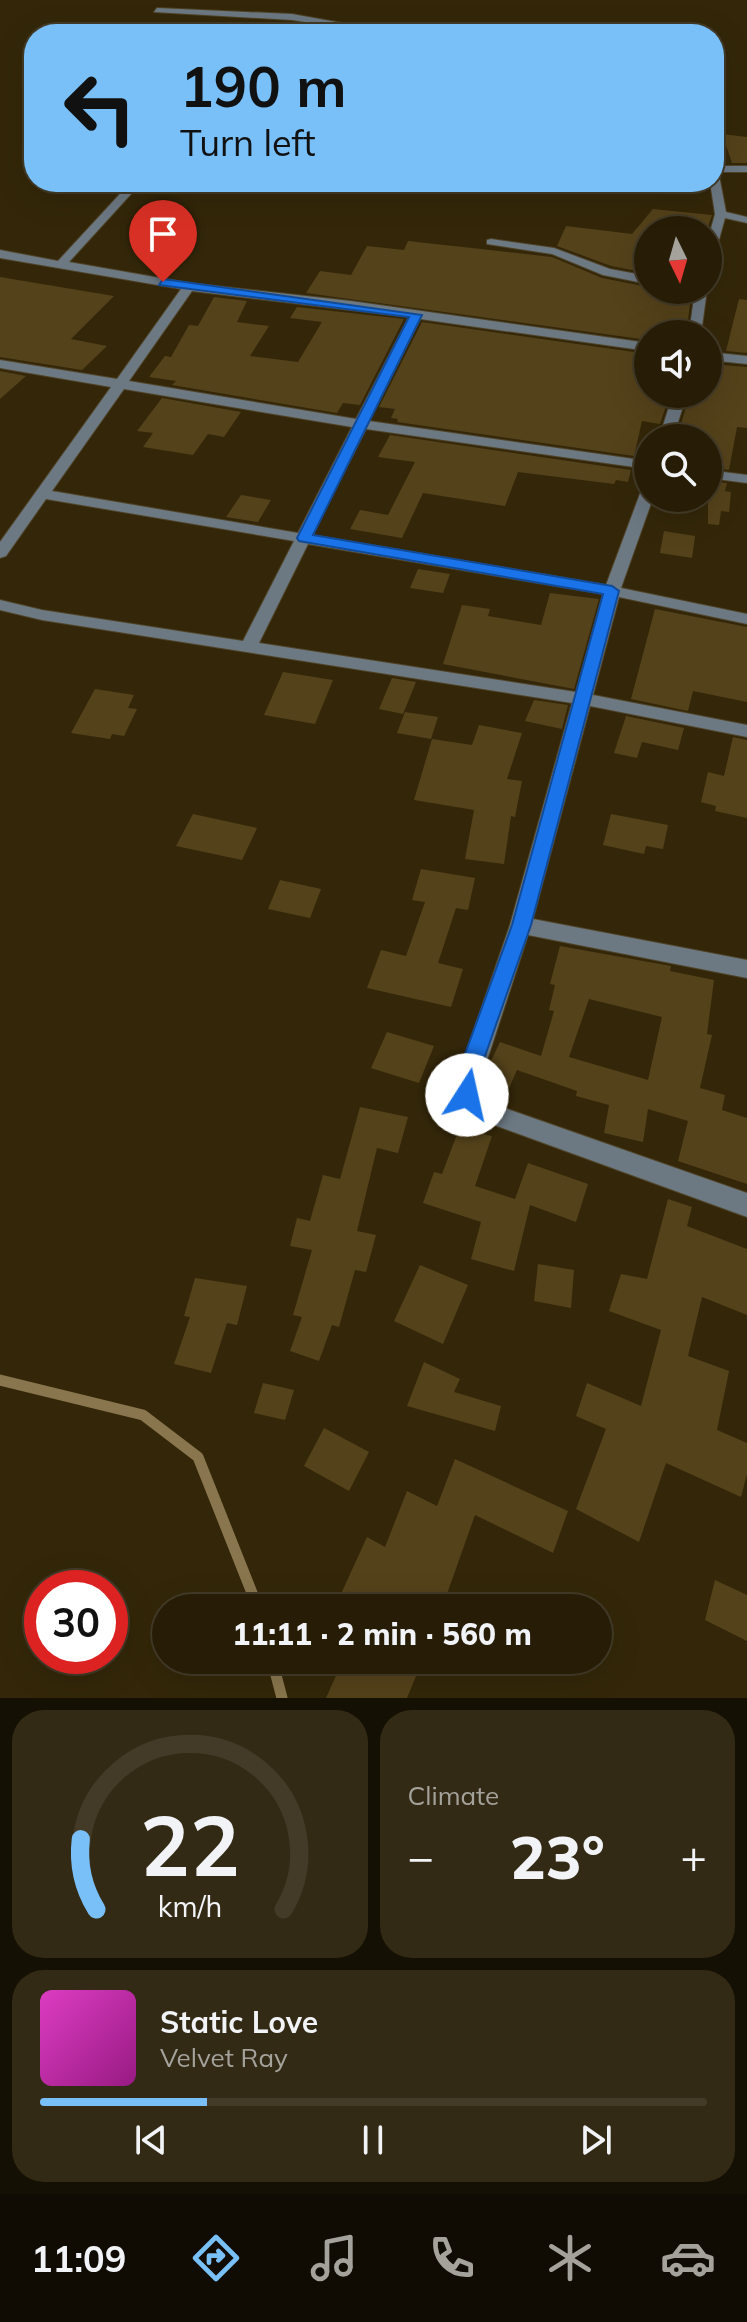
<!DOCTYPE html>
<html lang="en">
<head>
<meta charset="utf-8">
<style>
  body { margin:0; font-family:Mulish,sans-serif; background:#332a15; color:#f1f3f6; height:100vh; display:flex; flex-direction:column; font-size:30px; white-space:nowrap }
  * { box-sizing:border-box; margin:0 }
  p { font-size:26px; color:#a4a29b }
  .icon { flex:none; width:44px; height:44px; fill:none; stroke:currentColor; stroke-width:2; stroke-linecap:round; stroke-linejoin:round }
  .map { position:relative; height:1698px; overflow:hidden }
  .details { display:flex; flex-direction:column; gap:12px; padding:12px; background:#151004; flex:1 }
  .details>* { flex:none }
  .top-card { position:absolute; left:24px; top:24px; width:700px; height:168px; border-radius:32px; box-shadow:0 8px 32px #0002,0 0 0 2px #433b28; background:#79bff8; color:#111; overflow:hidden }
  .needle { width:52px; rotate:175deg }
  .buttons { position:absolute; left:634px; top:216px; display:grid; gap:16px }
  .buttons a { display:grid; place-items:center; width:88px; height:88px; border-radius:50%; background:#271d07; box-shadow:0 8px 32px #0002,0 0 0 2px #433b28; font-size:40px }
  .speed { position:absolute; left:24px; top:1570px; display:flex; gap:16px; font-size:40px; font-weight:700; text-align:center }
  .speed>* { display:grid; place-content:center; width:104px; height:104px; border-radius:50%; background:#271d07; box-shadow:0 8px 32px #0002,0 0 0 2px #433b28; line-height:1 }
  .speed .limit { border:12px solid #d22; background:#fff; color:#111 }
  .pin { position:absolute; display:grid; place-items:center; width:68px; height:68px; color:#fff; margin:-82px -34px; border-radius:50% 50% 50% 0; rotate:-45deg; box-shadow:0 0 8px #0007 }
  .pin .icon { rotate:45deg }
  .me { position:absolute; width:88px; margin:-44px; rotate:10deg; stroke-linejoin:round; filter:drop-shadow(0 0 6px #0008) }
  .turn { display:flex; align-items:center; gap:28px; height:168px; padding:0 24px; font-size:36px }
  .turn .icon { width:104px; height:104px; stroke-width:2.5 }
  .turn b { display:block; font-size:56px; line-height:68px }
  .big { font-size:60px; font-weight:800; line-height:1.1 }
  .details .widget { flex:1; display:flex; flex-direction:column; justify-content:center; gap:12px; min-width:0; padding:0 28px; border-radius:32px; background:#332a15 }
  .details .dial { align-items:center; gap:0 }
  .dial svg { height:208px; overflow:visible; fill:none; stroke:#433b28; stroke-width:7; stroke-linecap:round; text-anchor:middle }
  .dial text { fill:#f1f3f6; stroke:none }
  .song { display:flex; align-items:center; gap:24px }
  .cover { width:96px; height:96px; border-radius:12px; background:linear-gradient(135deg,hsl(310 70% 55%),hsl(310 70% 35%)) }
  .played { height:8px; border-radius:4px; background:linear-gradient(90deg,#79bff8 25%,#433b28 25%) }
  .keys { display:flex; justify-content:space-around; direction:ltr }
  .heat { display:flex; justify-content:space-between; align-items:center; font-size:44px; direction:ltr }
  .details .tiles { flex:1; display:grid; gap:12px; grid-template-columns:1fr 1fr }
  .widget:last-child { grid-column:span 2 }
  .trip { position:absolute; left:152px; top:1594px; width:460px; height:80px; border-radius:40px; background:#271d07; box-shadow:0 8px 32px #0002,0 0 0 2px #433b28; font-weight:800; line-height:80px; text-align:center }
  .tab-bar { display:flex; height:128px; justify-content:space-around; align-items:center; background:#100c03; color:#a4a29b }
  .tab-bar .icon { width:56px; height:56px }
  .tab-bar .on { color:#79bff8 }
  .tab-bar b { font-size:36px; color:#f1f3f6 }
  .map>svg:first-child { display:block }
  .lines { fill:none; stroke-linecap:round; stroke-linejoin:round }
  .stream { stroke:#89764e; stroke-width:11 }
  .building { fill:#54421a; fill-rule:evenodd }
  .minor-casing { stroke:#4f4327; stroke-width:2 }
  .minor { fill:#6c7882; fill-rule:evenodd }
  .route { fill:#1a73e8; stroke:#114b97; stroke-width:2 }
</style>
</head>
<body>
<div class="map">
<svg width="747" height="1698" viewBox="0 0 747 1698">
  <rect width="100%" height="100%" fill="#342709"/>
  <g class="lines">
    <path class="stream" d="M0,1380l143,35 55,42 60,151
      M272,1660l10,38"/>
  </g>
  <path class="building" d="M722,134l25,3v26h-15z
    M653,209l59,6 -5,15h-59v43l-37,-7 -54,-20 9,-20 66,8z
    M408,241l144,16 50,21 46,9v3h44l-6,44h-38v6l-342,-47 14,-22 31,4 16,-29 37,4z
    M0,277l114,19 -43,43 36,7 -25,24 -82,-13z
    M214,297l33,4 -10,21 32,4 -19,30 48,6 24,-40 -32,-4 7,-11 107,12 -44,86 -17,-2 -6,10 -165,-28 4,-4 -27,-4 16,-21 6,1 18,-32 9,1z
    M739,299l8,1v53l-21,-2z
    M422,322l226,32 -4,40h26l-10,30 -18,-3 -8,35 -237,-34 1,-3 -7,-1 4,-9 -16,-2z
    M723,365l24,2v61l-10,-1 -8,43 -21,-3v-29h-16l2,-9 -14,-2 10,-33h18v-7l9,1z
    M0,371l26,5 -26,23z
    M162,398l79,14 -17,25 -16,-3 -15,21 -50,-8 10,-14 -16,-2z
    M390,435l241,35 -3,12 -12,-2 -2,4 -96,-12 -13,34 -82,-13 -21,45 -52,-9 10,-19 28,5 27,-53 -37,-5z
    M708,481l19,2 -2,8 6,1 -2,20 -8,-1 -2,14 -11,-1z
    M241,495l30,5 -13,22 -32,-5z
    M664,531l31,5 -3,22 -32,-5z
    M418,569l32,5 -7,19 -33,-5z
    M550,593l49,6 -25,90 -131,-25 19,-59 28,4 -2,7 53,9z
    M655,609l92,18v75l-54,-11 -5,20 -57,-12z
    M283,672l50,8 -18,44 -51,-9z
    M392,678l24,4 -13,32 -24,-5z
    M95,689l39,6 -6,13 9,1 -13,27 -12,-2 -2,5 -39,-6z
    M534,700l34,5 -6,24 -37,-8z
    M405,712l33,5 -7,22 -34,-6z
    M626,716l58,12 -6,22 -36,-8 -5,16 -23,-5z
    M479,725l43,8 -15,46 15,2 -7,36 -4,-1 -7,48 -39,-5 9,-49 -60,-10 18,-61 40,6z
    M733,737l14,3v78l-32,-7 1,-5 -15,-4 7,-30 16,4z
    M193,814l64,14 -15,32 -66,-14z
    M611,814l57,11 -5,24 -17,-3 -2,8 -41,-9z
    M421,869l54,9 -7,32 -12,-2 -18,55 25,6 -12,38 -84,-19 14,-38 25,6 19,-54 -13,-2z
    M280,880l41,9 -11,29 -42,-9z
    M560,946l111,20 -1,5 44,9 -7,54 5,1 -12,53 25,7 -3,15 25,8v66l-69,-23 10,-40 -40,-12 -5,33 -39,-9 5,-28 -33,-9 1,-5 -60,-21 -15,34 -20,-12 5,-23 13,-27 41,14 13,-45 -5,-1 6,-25 -5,-1zM589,999l73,18 -14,63 -79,-23z
    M387,1032l47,14 -15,37 -48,-15z
    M360,1107l48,10 -10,36 -21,-5 -20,83 19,4 -10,37 -11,-2 -16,57 -7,-2 -13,36 -29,-10 12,-34 -9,-2 19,-65 -22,-4 7,-28 13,3 13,-46 17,4z
    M459,1129l33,7 -17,50 40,13 13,-36 60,21 -12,38 -46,-17 -16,66 -43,-12 10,-37 -58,-19 11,-31 8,2z
    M668,1199l24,8 -5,19 60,23v66l-45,-18 -14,59 41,15 -12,59 30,13v31l-6,23 -75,-34 -27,79 -63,-33 30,-80 -30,-13 11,-33 54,23 20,-76 -52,-19 12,-37 26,5z
    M538,1264l36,6 -3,38 -37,-7z
    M420,1265l48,20 -25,59 -49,-23z
    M195,1278l52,8 -10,39 -10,-2 -16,50 -37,-9 16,-47 -6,-1z
    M424,1362l36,17 -6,13 47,14 -6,25 -88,-25z
    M263,1383l31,7 -9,30 -31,-7z
    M324,1428l45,24 -20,39 -45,-25z
    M455,1459l113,52 -15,42 -78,-38 -33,93h-81l-21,-12 27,-59 18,10 22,-56 30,15z
    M715,1580l32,15v46l-42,-21z
    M343,1660h60l16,9 -12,29h-81z"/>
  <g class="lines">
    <g class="minor-casing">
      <path id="minor" d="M157,8l135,6 111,20h-20l-91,-14 -138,-8z
        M714,166h33v6h-32l4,3 7,37 21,5v6l-22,-5 -11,40 -6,4v-23l7,-25 -5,-32h4z
        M131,182h11l-73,80 120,21 162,18 297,42v8l-228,-32 -51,102 279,40v8l-282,-40 -54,106 294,50 35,-94 7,-4v11h5l-32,90 126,26v10l-128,-27 -26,98 154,30v12l-157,-31 -57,213 214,41v18l-219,-43 -50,153 2,6 19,12 248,87v24l-264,-96c-16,-10 -23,-15 -29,-33l56,-163 62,-222 -530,-83 -42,-10v-10l42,10 201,31 51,-100 -248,-42 -40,57 -6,2v-16l111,-155 -111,-19v-8l117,19 64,-90 -181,-31v-8l58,11zM192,291l217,26 -53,102 -227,-38zM124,389l228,38 -54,106 -246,-42zM308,544l295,50 -27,98 -317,-49z
        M491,239l63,9 56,21 38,7v8l-45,-9 -51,-21 -65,-10v-4z
        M695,290h12l-6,44h-12z
        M708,352l39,4v8l-39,-4z
        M673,394h14l-14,44h-14z
        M708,470l39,5v8l-39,-5z"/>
    </g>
    <use href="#minor" class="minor"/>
  </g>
  <path class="route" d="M163,279l259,36 -109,220 299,51 7,5 -88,334 -53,151 -3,26h-15l-3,-26 55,-151 91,-331 -304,-53 -2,-3 112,-221 -250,-32z"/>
</svg>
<div class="buttons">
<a><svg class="needle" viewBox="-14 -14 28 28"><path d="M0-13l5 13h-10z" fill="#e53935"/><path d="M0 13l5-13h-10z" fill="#a4a29b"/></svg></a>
<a><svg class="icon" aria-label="sound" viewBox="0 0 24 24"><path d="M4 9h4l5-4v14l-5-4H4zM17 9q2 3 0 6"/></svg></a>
<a><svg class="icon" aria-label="search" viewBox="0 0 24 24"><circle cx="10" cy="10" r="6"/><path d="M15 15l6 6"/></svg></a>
</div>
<div class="speed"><div class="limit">30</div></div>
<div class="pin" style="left:163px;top:282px;background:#d93025"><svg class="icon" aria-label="arrive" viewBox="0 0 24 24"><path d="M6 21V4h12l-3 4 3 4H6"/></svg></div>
<svg class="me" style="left:467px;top:1095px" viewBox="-20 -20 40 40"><circle r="19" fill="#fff"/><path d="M0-13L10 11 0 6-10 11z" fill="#1a73e8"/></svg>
<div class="trip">11:11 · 2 min · 560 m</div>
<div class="top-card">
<div class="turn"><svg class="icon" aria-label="left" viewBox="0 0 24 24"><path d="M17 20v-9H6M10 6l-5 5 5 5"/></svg><div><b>190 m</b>Turn left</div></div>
</div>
</div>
<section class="details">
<div class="tiles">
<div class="widget dial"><svg viewBox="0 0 100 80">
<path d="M14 69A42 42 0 1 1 86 69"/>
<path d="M14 69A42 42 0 0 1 8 42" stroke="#79bff8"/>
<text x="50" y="56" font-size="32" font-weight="700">22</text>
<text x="50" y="72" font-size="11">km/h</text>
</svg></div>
<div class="widget"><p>Climate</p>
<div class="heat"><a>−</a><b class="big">23°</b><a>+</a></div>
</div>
<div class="widget">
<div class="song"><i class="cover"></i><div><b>Static Love</b><p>Velvet Ray</p></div></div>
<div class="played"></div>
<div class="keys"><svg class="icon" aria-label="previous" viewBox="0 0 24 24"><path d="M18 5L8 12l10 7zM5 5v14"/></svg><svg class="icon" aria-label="pause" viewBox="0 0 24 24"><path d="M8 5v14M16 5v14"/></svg><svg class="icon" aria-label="next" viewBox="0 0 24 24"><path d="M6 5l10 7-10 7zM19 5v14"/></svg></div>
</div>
</div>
</section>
<nav class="tab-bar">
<b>11:09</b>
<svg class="icon on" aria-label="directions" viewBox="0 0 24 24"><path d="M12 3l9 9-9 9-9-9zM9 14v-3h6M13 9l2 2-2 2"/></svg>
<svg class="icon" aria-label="music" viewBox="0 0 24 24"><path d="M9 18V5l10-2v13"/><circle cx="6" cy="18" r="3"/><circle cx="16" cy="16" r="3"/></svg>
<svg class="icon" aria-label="phone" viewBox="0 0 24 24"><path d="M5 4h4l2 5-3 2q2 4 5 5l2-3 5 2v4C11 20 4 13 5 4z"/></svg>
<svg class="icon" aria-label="climate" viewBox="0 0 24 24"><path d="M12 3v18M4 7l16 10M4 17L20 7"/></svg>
<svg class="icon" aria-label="car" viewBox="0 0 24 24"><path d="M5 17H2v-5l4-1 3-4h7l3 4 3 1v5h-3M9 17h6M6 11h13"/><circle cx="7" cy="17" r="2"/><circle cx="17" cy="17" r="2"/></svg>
</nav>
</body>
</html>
